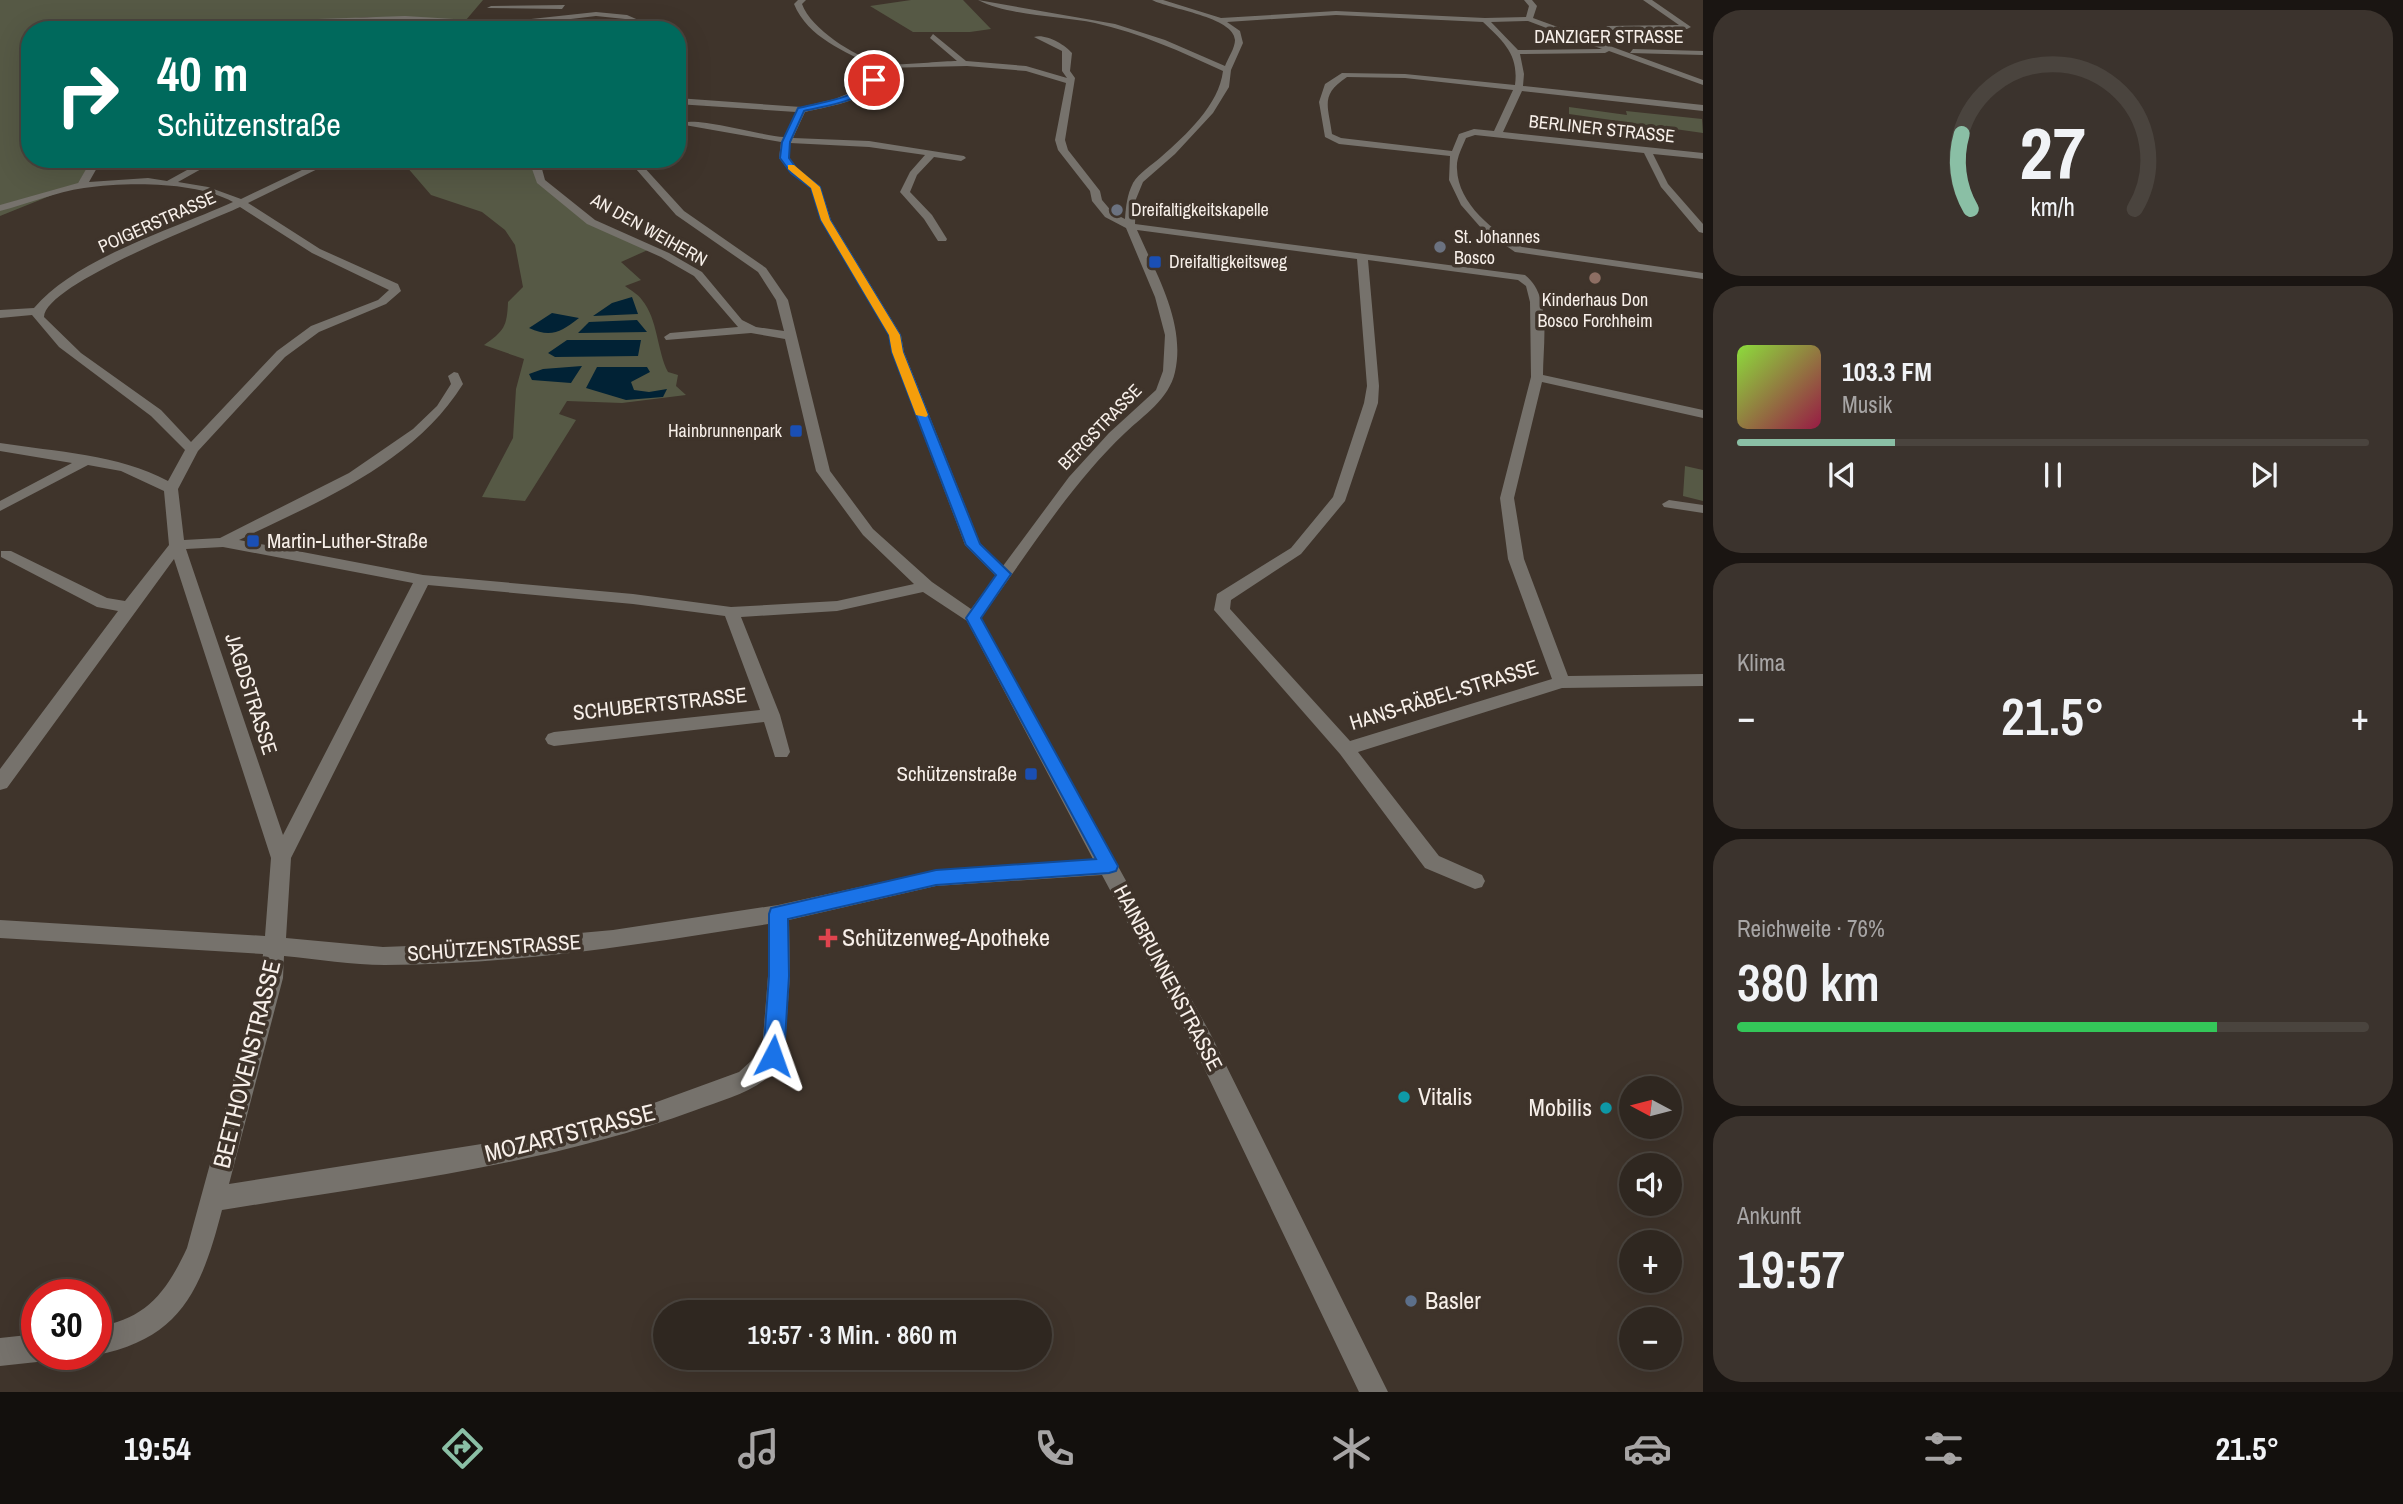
<!DOCTYPE html>
<html lang="de">
<head>
<meta charset="utf-8">
<style>
  body { margin:0; font-family:"Archivo Narrow",sans-serif; background:#3b332d; color:#f1f3f6; height:100vh; display:flex; flex-direction:column; font-size:26px; white-space:nowrap }
  * { box-sizing:border-box; margin:0 }
  p { font-size:23px; color:#a7a5a5 }
  .icon { flex:none; width:38px; height:38px; fill:none; stroke:currentColor; stroke-width:2; stroke-linecap:round; stroke-linejoin:round }
  .map { position:relative; flex:1; overflow:hidden }
  .drawer { display:flex; flex-direction:column; gap:10px; padding:10px; background:#1a1512; width:700px }
  .drawer>* { flex:none }
  .banner { position:absolute; left:21px; top:21px; width:665px; height:147px; border-radius:28px; box-shadow:0 7px 28px #0002,0 0 0 2px #4a443e; background:#00695c; color:#fff; overflow:hidden }
  .needle { width:46px; rotate:277deg }
  .buttons { position:absolute; left:1619px; top:1076px; display:grid; gap:14px }
  .buttons a { display:grid; place-items:center; width:63px; height:63px; border-radius:50%; background:#2f2720; box-shadow:0 7px 28px #0002,0 0 0 2px #4a443e; font-size:35px }
  .speed { position:absolute; left:21px; top:1279px; display:flex; gap:14px; font-size:35px; font-weight:700; text-align:center }
  .speed>* { display:grid; place-content:center; width:91px; height:91px; border-radius:50%; background:#2f2720; box-shadow:0 7px 28px #0002,0 0 0 2px #4a443e; line-height:1 }
  .speed .limit { border:10px solid #d22; background:#fff; color:#111 }
  .pin { position:absolute; display:grid; place-items:center; width:60px; height:60px; color:#fff; margin:-30px; border:4px solid #fff; border-radius:50%; box-shadow:0 2px 7px #0007 }
  .me { position:absolute; width:77px; margin:-38px; rotate:4deg; stroke-linejoin:round; filter:drop-shadow(0 0 5px #0008) }
  .turn { display:flex; align-items:center; gap:24px; height:147px; padding:0 21px; font-size:32px }
  .turn .icon { width:91px; height:91px; stroke-width:2.5 }
  .turn b { display:block; font-size:49px; line-height:60px }
  .big { font-size:52px; font-weight:600; line-height:1.1 }
  .drawer .card { flex:1; display:flex; flex-direction:column; justify-content:center; gap:10px; min-width:0; padding:0 24px; border-radius:28px; background:#3b332d }
  .drawer .dial { align-items:center; gap:0 }
  .dial svg { height:182px; overflow:visible; fill:none; stroke:#4a443e; stroke-width:7; stroke-linecap:round; text-anchor:middle }
  .dial text { fill:#f1f3f6; stroke:none }
  .song { display:flex; align-items:center; gap:21px }
  .cover { width:84px; height:84px; border-radius:10px; background:linear-gradient(135deg,hsl(90 70% 55%),hsl(340 70% 35%)) }
  .played { height:7px; border-radius:4px; background:linear-gradient(90deg,#8abfa5 25%,#4a443e 25%) }
  .keys { display:flex; justify-content:space-around; direction:ltr }
  .heat { display:flex; justify-content:space-between; align-items:center; font-size:38px; direction:ltr }
  .charge { height:10px; border-radius:5px; background:linear-gradient(90deg,#34c759 76%,#4a443e 0) }
  .trip { position:absolute; left:653px; top:1300px; width:399px; height:70px; border-radius:35px; background:#2f2720; box-shadow:0 7px 28px #0002,0 0 0 2px #4a443e; font-weight:600; line-height:70px; text-align:center }
  .menu { display:flex; height:112px; justify-content:space-around; align-items:center; background:#13100d; color:#a7a5a5 }
  .menu .icon { width:49px; height:49px }
  .menu .active { color:#8abfa5 }
  .menu b { font-size:32px; color:#f1f3f6 }
  main { display:flex; flex:1; min-height:0 }
  .map>svg:first-child { display:block }
  .green { fill:#565945 }
  .water { fill:#012235 }
  .lines { fill:none; stroke-linecap:round; stroke-linejoin:round }
  .street { fill:#76726c; fill-rule:evenodd }
  .route { fill:#1a73e8; stroke:#114b97; stroke-width:2 }
  .slow { fill:#f59e0b }
  .worship-dot { fill:#6b7280; stroke:#3f342b; stroke-width:2.5 }
  .transit-dot { fill:#1a4fb4; stroke:#3f342b; stroke-width:2.5 }
  .education-dot { fill:#8d6e63; stroke:#3f342b; stroke-width:2.5 }
  .health-dot { fill:#e0444e; stroke:#3f342b; stroke-width:2.5 }
  .culture-dot { fill:#0f9aa8; stroke:#3f342b; stroke-width:2.5 }
  .service-dot { fill:#5c6f8a; stroke:#3f342b; stroke-width:2.5 }
  .labels { text-anchor:middle; stroke-width:7; stroke-linejoin:round; paint-order:stroke }
  .far-street-label { font-size:18px; fill:#f7efe9; stroke:#3f342b }
  .far-poi-label { font-size:18px; fill:#f7efe9; stroke:#3f342b; text-anchor:start }
  .poi-label { font-size:21px; fill:#f7efe9; stroke:#3f342b; text-anchor:start }
  .street-label { font-size:21px; fill:#f7efe9; stroke:#3f342b }
  .near-poi-label { font-size:24px; fill:#f7efe9; stroke:#3f342b; text-anchor:start }
  .near-street-label { font-size:24px; fill:#f7efe9; stroke:#3f342b }
</style>
</head>
<body>
<main>
<div class="map">
<svg width="1703" height="1392" viewBox="0 0 1703 1392">
  <rect width="100%" height="100%" fill="#3f342b"/>
  <path class="green" d="M0,0h483l-17,20 -99,-3 -147,13h-190v129h63l-16,26 -77,31z
    M911,0h52l28,29 -21,3h-57l-43,-26z
    M1569,107l58,8 -1,-4 76,8 1,14 -134,-19z
    M400,159h135l3,23 53,40 59,27 -29,13 20,18 -16,6c5,4 13,8 17,14 16,19 15,51 26,72l10,3 -2,11 10,9 -64,8 -55,-2 -8,13 17,6 -51,81 -43,-4 31,-59 3,-49 8,-30 -40,-14c20,-14 23,-18 24,-43l15,-15 -8,-42 -10,-15 -23,-18 -51,-17z
    M1685,466l18,4v31l-20,-5z"/>
  <path class="water" d="M632,297l6,17 -45,2 19,-13z
    M552,313l27,5c-18,14 -28,20 -50,10z
    M637,320l10,12 -69,1 11,-11z
    M567,340h74l-3,16 -83,1 -7,-4z
    M582,366l-11,17 -39,-3 -3,-6 14,-5z
    M597,367h50l3,5 -19,10 3,8 15,2 18,-3 -4,8 -37,3 -40,-12z"/>
  <g class="lines">
    <path class="street" d="M798,0h8l-4,4c9,25 52,52 77,59 15,4 59,-2 78,-2l-27,-23 3,-4 33,27 60,5 41,12 -5,-7v-20l-28,-14c10,-4 31,7 38,16l-2,18 5,7 -10,62 3,10 32,41 2,9 11,13 12,6c1,-13 2,-24 8,-36 6,-10 19,-18 28,-26 25,-22 58,-52 62,-86 -41,-19 -83,-38 -128,-48 -34,-7 -86,-7 -117,-23l137,24 50,16 60,26c3,-8 10,-18 10,-26 -1,-23 -66,-31 -83,-40h11l58,18 115,-7 149,7 41,-1 3,-11 -5,-6h8l5,6 -4,12 170,62v5l-94,-34 -4,2 -85,1 4,20 -1,12 180,19v6l-181,-20 -19,41 200,21v6l-50,-5 15,30 35,40v9l-4,-1 -38,-45 -17,-34 -169,-18 -9,3c-4,10 -10,20 -9,31 1,35 37,63 65,78l181,26v6l-188,-27 -33,-23 -21,-24 -12,-25 1,-24 -111,-12 -14,-7 -6,-35 6,-18 17,-11 63,1 110,11c4,-30 -11,-43 -32,-63l-147,-7 -109,7 13,9 3,12 -12,27 -2,17 -16,26 -38,41 -32,28 -7,17 -1,25 390,51c27,21 18,68 18,100l160,35v8l-161,-36 -28,116 10,61 44,117 135,-2v12l-141,2 -204,64 81,104 43,19 3,6 -3,6 -7,2 -50,-21 -85,-114 -126,-144 3,-16 74,-46 42,-51 31,-94 3,-17 -10,-127 -220,-29c19,44 49,93 38,142 -6,27 -31,43 -50,61 -56,53 -98,122 -144,185l229,415 178,359h-29l-165,-345 -92,-172 -166,11 -147,34 1,56 -6,80c-14,33 -57,42 -88,54 -152,56 -314,74 -474,100 -20,77 -40,129 -126,145v-28c50,-8 70,-34 91,-79l74,-270 2,-24 -263,-16v-18l265,16 6,-78 -97,-299 -167,229 -7,2v-21l118,-158 -21,-4 -96,-50v-6h10l96,47 18,3 44,-56 -5,-54 -43,-20 -33,-6 -88,46v-10l72,-38 -72,-12v-8c56,9 118,11 168,38l17,-31 -34,-34 -92,-69 -27,-32 -32,3v-8l34,-2c42,-50 140,-79 199,-106 -38,-21 -107,-20 -149,-14 -28,4 -57,16 -84,23v-6l78,-22 14,-24h10l-13,23 59,-4 19,3 40,-22h12l-41,23 30,5 33,12 84,-40h13l-90,44 72,46 78,35 3,7 -15,13 -67,28 -34,25 -87,94 -20,38 6,51 36,-2 129,-65 64,-44 24,-23 14,-22 -3,-8 6,-4 4,1 5,11c-49,79 -143,117 -224,156l184,35 210,19 98,13 106,-6 77,-17 -51,-49 -47,-64 -31,-132 -34,-6 -85,7 -2,-3 6,-4 68,-6 -44,-51 -33,-19 -74,-33 -50,-41 -5,-14 4,-10h10l-4,10 3,11 50,40 74,33 33,19 40,48 14,7 28,4 -8,-31 -18,-28 -82,-57 -40,-46 -14,-10h12l8,6 42,46 82,57 22,32 42,171 43,58 59,53 39,27 25,-33 -31,-31 -73,-193 -3,-17 -68,-115 -10,-33 -20,-14 -12,-15 2,-16 -102,-18c14,-9 82,12 105,13l12,-25 -119,-8v-6l124,9 34,-8 31,-13 8,-10 1,-9c-30,-16 -67,-29 -81,-63zM1528,21l74,28 -84,1 -27,-28zM967,66l59,5 40,12 -11,57 3,10 32,41 2,10 13,16 21,11 29,69 10,38 -2,36 -7,19 -47,43 -40,44 -66,89 -23,-23 -76,-191 -3,-17 -70,-115 -11,-34 -23,-17 -8,-11 1,-15 79,4 56,8 -15,17 -10,20 24,27 14,22h8l1,-2 -15,-24 -22,-23 7,-17 17,-18 27,4 5,-3 -2,-2 -95,-15 -76,-3 12,-26c25,-6 75,-12 78,-44zM1347,77l58,1 108,12 -19,41 -20,-2 -15,5 -7,17 -111,-13 -9,-4c-4,-29 -12,-39 15,-57zM240,207l72,46 77,37 -11,10 -67,26 -34,25 -86,91 -30,-32 -80,-57 -37,-36c1,-33 164,-95 196,-110zM1368,260l150,20 8,6 4,16 1,75 -31,121 8,61 44,120 -202,62 -120,-132 1,-9 70,-46 44,-53 33,-98 1,-17zM223,547l190,36 -130,252 -97,-286zM428,585l205,19 92,12 35,94 -206,22 -6,2 -3,5 3,5 6,2 210,-24 11,35h12l3,-5 -10,-37 -39,-98 96,-6 86,-19 44,29 126,238 -157,11 -158,35 -165,25 -153,14 -77,3 -97,-9 5,-80zM768,924v52l-6,75 -23,21 -96,35 -118,30 -296,47 54,-206 1,-22c34,3 68,9 101,9 129,0 256,-21 383,-41z
      M1643,0h9l39,27 -4,2 -83,1 3,-4 72,-1z
      M565,5l-3,4 -75,-1 4,-2z
      M596,12l31,3 16,7 3,8h-8l-1,-5 -12,-6 -29,-3 -93,11 -98,-6 -115,3 -6,6h-9l13,-10 117,-4 98,6z
      M1633,49l70,2v4l-73,-2z
      M1669,500l34,5v8l-39,-6 -2,-3z
      M37,1334v20h11l-1,4 -10,4 -37,4v-28z"/>
  </g>
  <path class="route" d="M872,79l6,1c-16,22 -49,25 -74,31l-14,31 -1,16 8,11 23,18 10,33 70,115 3,17 77,192 31,30 -30,44 137,248 -2,5 -7,2 -173,12 -148,34 1,57 -5,80 -3,7 -8,3 -7,-3 -3,-7 6,-80v-62l2,-6 165,-38 160,-11 -130,-241 30,-43 -30,-30 -74,-193 -3,-17 -68,-115 -10,-32 -20,-15 -11,-15 2,-16 16,-34c24,-6 58,-9 74,-29z"/>
  <path class="slow" d="M788,165h6l26,22 10,33 70,115 3,17 25,63 -2,2 -10,-2 -24,-63 -3,-17 -68,-115 -10,-32 -23,-19z"/>
  <g class="worship-dot">
    <circle cx="1117" cy="210" r="7"/>
    <circle cx="1440" cy="247" r="7"/>
  </g>
  <g class="transit-dot">
    <rect x="1148" y="255" width="14" height="14" rx="3.5"/>
    <rect x="789" y="424" width="14" height="14" rx="3.5"/>
    <rect x="246" y="534" width="14" height="14" rx="3.5"/>
    <rect x="1024" y="767" width="14" height="14" rx="3.5"/>
  </g>
  <circle class="education-dot" cx="1595" cy="278" r="7"/>
  <path class="health-dot" d="M824.5 927.5h7v7h7v7h-7v7h-7v-7h-7v-7h7z"/>
  <g class="culture-dot">
    <circle cx="1404" cy="1097" r="7"/>
    <circle cx="1606" cy="1108" r="7"/>
  </g>
  <circle class="service-dot" cx="1411" cy="1301" r="7"/>
  <g class="labels">
    <g class="far-street-label">
      <text x="1609" y="43">DANZIGER STRASSE</text>
      <text transform="translate(1602 129) rotate(6)" y="6">BERLINER STRASSE</text>
      <text transform="translate(157 222) rotate(-24)" y="6">POIGERSTRASSE</text>
      <text transform="translate(649 230) rotate(29)" y="6">AN DEN WEIHERN</text>
      <text transform="translate(1100 427) rotate(-46)" y="6">BERGSTRASSE</text>
    </g>
    <g class="far-poi-label">
      <text x="1131" y="216">Dreifaltigkeitskapelle</text>
      <text x="1454" y="243">St. Johannes<tspan x="1454" dy="21">Bosco</tspan></text>
      <text x="1169" y="268">Dreifaltigkeitsweg</text>
      <text x="1595" y="306" text-anchor="middle">Kinderhaus Don<tspan x="1595" dy="21">Bosco Forchheim</tspan></text>
      <text x="782" y="437" text-anchor="end">Hainbrunnenpark</text>
    </g>
    <g class="poi-label">
      <text x="267" y="548">Martin-Luther-Straße</text>
      <text x="1017" y="781" text-anchor="end">Schützenstraße</text>
    </g>
    <g class="street-label">
      <text transform="translate(251 694) rotate(72)" y="7">JAGDSTRASSE</text>
      <text transform="translate(1444 695) rotate(-17)" y="7">HANS-RÄBEL-STRASSE</text>
      <text transform="translate(660 704) rotate(-6)" y="7">SCHUBERTSTRASSE</text>
      <text transform="translate(494 948) rotate(-4)" y="7">SCHÜTZENSTRASSE</text>
      <text transform="translate(1168 978) rotate(62)" y="7">HAINBRUNNENSTRASSE</text>
    </g>
    <g class="near-poi-label">
      <text x="842" y="946">Schützenweg-Apotheke</text>
      <text x="1418" y="1105">Vitalis</text>
      <text x="1592" y="1116" text-anchor="end">Mobilis</text>
      <text x="1425" y="1309">Basler</text>
    </g>
    <g class="near-street-label">
      <text transform="translate(247 1064) rotate(-76)" y="8">BEETHOVENSTRASSE</text>
      <text transform="translate(570 1133) rotate(-14)" y="8">MOZARTSTRASSE</text>
    </g>
  </g>
</svg>
<div class="buttons">
<a><svg class="needle" viewBox="-14 -14 28 28"><path d="M0-13l5 13h-10z" fill="#e53935"/><path d="M0 13l5-13h-10z" fill="#a7a5a5"/></svg></a>
<a><svg class="icon" aria-label="sound" viewBox="0 0 24 24"><path d="M4 9h4l5-4v14l-5-4H4zM17 9q2 3 0 6"/></svg></a>
<a>+</a>
<a>−</a>
</div>
<div class="speed"><div class="limit">30</div></div>
<div class="pin" style="left:874px;top:80px;background:#d93025"><svg class="icon" aria-label="arrive" viewBox="0 0 24 24"><path d="M6 21V4h12l-3 4 3 4H6"/></svg></div>
<svg class="me" style="left:773px;top:1056px" viewBox="-20 -20 40 40"><path d="M0-17L14 15 0 8-14 15z" fill="#1a73e8" stroke="#fff" stroke-width="4"/></svg>
<div class="trip">19:57 · 3 Min. · 860 m</div>
<div class="banner">
<div class="turn"><svg class="icon" aria-label="right" viewBox="0 0 24 24"><path d="M7 20v-9h11M14 6l5 5-5 5"/></svg><div><b>40 m</b>Schützenstraße</div></div>
</div>
</div>
<section class="drawer">
<div class="card dial"><svg viewBox="0 0 100 80">
<path d="M14 69A42 42 0 1 1 86 69"/>
<path d="M14 69A42 42 0 0 1 10 36" stroke="#8abfa5"/>
<text x="50" y="56" font-size="32" font-weight="700">27</text>
<text x="50" y="72" font-size="11">km/h</text>
</svg></div>
<div class="card">
<div class="song"><i class="cover"></i><div><b>103.3 FM</b><p>Musik</p></div></div>
<div class="played"></div>
<div class="keys"><svg class="icon" aria-label="previous" viewBox="0 0 24 24"><path d="M18 5L8 12l10 7zM5 5v14"/></svg><svg class="icon" aria-label="pause" viewBox="0 0 24 24"><path d="M8 5v14M16 5v14"/></svg><svg class="icon" aria-label="next" viewBox="0 0 24 24"><path d="M6 5l10 7-10 7zM19 5v14"/></svg></div>
</div>
<div class="card"><p>Klima</p>
<div class="heat"><a>−</a><b class="big">21.5°</b><a>+</a></div>
</div>
<div class="card"><p>Reichweite · 76%</p><b class="big">380 km</b><div class="charge"></div></div>
<div class="card"><p>Ankunft</p><b class="big">19:57</b></div>
</section>
</main>
<nav class="menu">
<b>19:54</b>
<svg class="icon active" aria-label="directions" viewBox="0 0 24 24"><path d="M12 3l9 9-9 9-9-9zM9 14v-3h6M13 9l2 2-2 2"/></svg>
<svg class="icon" aria-label="music" viewBox="0 0 24 24"><path d="M9 18V5l10-2v13"/><circle cx="6" cy="18" r="3"/><circle cx="16" cy="16" r="3"/></svg>
<svg class="icon" aria-label="phone" viewBox="0 0 24 24"><path d="M5 4h4l2 5-3 2q2 4 5 5l2-3 5 2v4C11 20 4 13 5 4z"/></svg>
<svg class="icon" aria-label="climate" viewBox="0 0 24 24"><path d="M12 3v18M4 7l16 10M4 17L20 7"/></svg>
<svg class="icon" aria-label="car" viewBox="0 0 24 24"><path d="M5 17H2v-5l4-1 3-4h7l3 4 3 1v5h-3M9 17h6M6 11h13"/><circle cx="7" cy="17" r="2"/><circle cx="17" cy="17" r="2"/></svg>
<svg class="icon" aria-label="filters" viewBox="0 0 24 24"><path d="M4 7h16M4 17h16"/><circle cx="9" cy="7" r="2"/><circle cx="15" cy="17" r="2"/></svg>
<b>21.5°</b>
</nav>
</body>
</html>
